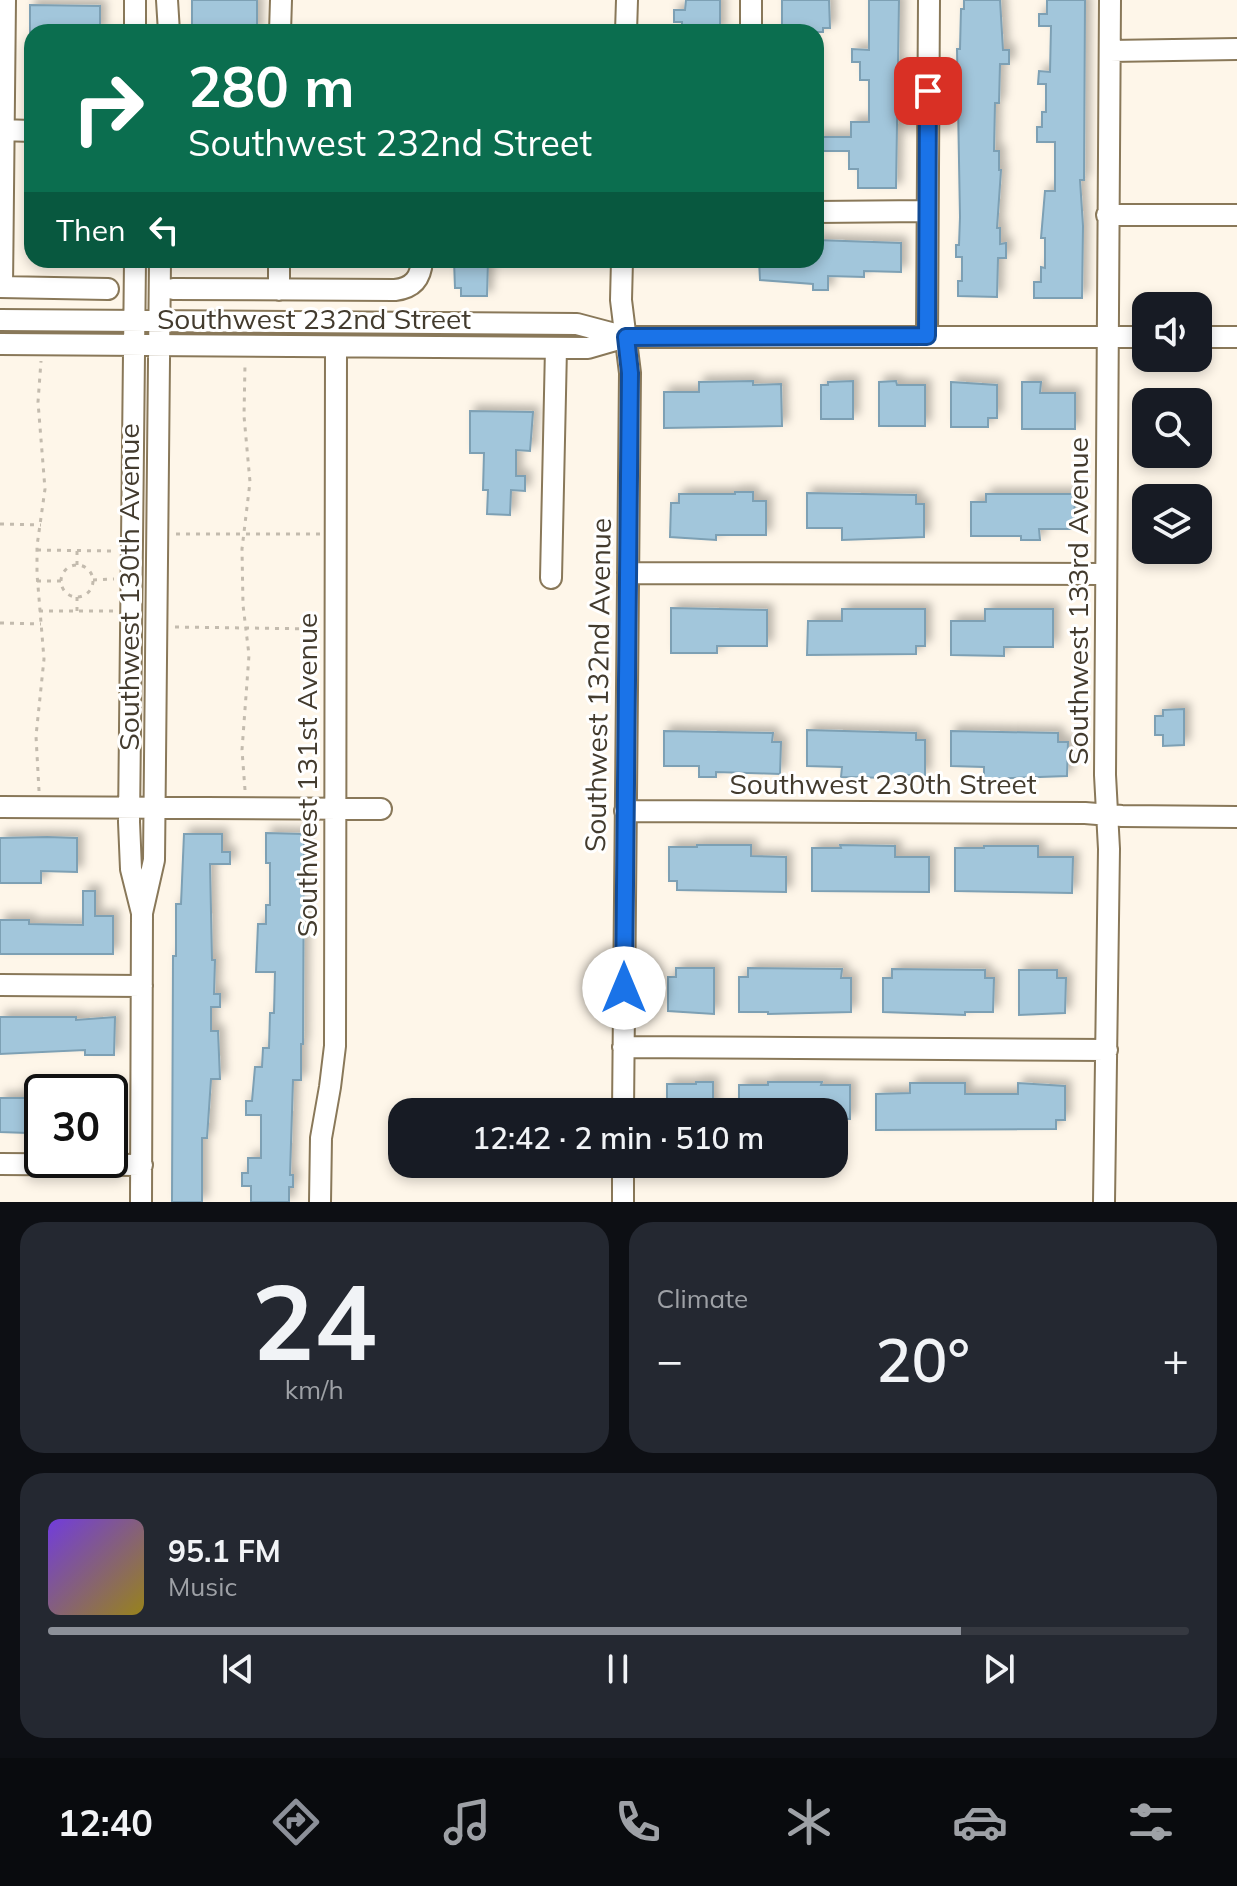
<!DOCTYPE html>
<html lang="en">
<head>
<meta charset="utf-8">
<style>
  body { margin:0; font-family:Mulish,sans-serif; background:#242831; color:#f1f3f6; height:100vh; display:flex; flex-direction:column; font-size:30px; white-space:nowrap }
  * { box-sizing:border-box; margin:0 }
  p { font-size:26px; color:#9ea1a6 }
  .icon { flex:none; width:44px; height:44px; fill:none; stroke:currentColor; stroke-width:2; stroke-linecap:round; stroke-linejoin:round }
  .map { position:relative; height:1202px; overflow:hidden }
  .details { display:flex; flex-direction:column; gap:20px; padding:20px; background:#0d0f14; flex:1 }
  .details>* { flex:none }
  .banner { position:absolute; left:24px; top:24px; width:800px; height:244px; border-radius:24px; box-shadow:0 4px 12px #0003; background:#0b6e4f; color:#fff; overflow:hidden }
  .buttons { position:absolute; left:1132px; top:292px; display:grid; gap:16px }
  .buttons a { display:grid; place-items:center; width:80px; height:80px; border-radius:16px; background:#171b24; box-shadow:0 4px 12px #0003; font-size:40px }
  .speed { position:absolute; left:24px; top:1074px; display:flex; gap:16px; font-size:40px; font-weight:700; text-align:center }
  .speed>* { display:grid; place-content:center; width:104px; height:104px; border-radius:50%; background:#171b24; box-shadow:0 4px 12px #0003; line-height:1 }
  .speed .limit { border:4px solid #111; border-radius:12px; background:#fff; color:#111 }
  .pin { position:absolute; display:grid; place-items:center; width:68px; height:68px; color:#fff; margin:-34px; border-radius:16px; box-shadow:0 4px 12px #0006 }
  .me { position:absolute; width:88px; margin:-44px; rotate:0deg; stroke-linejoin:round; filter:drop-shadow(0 0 6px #0008) }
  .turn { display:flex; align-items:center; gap:28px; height:168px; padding:0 32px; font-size:36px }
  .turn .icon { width:104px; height:104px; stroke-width:2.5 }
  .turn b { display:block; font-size:56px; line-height:68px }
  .then { display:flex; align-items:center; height:76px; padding:0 32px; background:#0003; gap:16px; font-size:30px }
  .big { font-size:60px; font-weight:600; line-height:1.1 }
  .details .tile { flex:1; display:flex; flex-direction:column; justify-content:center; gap:12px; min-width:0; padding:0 28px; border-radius:24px; background:#242831 }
  .details .dial { align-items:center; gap:0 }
  .dial b { font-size:104px; line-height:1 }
  .song { display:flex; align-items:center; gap:24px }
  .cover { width:96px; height:96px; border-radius:12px; background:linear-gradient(135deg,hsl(260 70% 55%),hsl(50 70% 35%)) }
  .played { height:8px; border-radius:4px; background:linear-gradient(90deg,#8c9099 80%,#363941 80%) }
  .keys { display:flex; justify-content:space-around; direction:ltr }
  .heat { display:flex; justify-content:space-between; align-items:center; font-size:44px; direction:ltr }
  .details .tiles { flex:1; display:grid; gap:20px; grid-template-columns:1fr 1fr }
  .tile:last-child { grid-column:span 2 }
  .trip { position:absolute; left:388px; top:1098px; width:460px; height:80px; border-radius:24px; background:#171b24; box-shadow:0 4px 12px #0003; font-weight:600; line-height:80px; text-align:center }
  .tab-bar { display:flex; height:128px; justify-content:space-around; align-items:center; background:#090b0e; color:#9ea1a6 }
  .tab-bar .icon { width:56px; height:56px }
  .tab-bar .selected { color:#8c9099 }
  .tab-bar b { font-size:36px; color:#f1f3f6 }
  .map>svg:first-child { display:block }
  .building { fill:#a2c6db; stroke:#7da0b4; stroke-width:2; filter:url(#shadow) }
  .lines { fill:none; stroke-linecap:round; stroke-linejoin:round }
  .minor-tunnel { stroke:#d9d1c4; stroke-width:20; stroke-dasharray:20 10; stroke-linecap:butt }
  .minor-casing { stroke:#897859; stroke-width:24 }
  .path { stroke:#c3bbae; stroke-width:3; stroke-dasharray:4 6; stroke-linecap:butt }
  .minor { stroke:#fff; stroke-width:20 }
  .route-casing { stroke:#114b97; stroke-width:20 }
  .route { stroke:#1a73e8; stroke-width:14 }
  .labels { text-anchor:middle; stroke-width:6; stroke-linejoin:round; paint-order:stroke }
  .street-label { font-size:28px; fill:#433b2e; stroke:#fff }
</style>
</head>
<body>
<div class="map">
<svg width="1237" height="1202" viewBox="0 0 1237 1202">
  <defs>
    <filter id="shadow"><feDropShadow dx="5.5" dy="-5.5" stdDeviation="4" flood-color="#0004"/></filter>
  </defs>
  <rect width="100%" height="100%" fill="#fef6e9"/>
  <path class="building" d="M192,0h65v32h-65z
    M686,0h34v32h-38v-10h-8v-12h11z
    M782,0h47l1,28h-7v4h-41z
    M869,0h30l-3,188h-38v-19h-9v-18h-33v-14h35v-15h18v-42h-9v-18h-8v-13l17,1z
    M964,0h36l3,50h6v14h-9l-1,39h-4l-1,48h5v19h2l-4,58h3v16l6,-1v15h-8l-1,39 -39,-1v-15h4v-24h-6v-12h3l1,-28 -3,-168h3l1,-40h3z
    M1047,0h38l-1,180h-4l3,46 -1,72h-48v-16h7v-15l4,1v-30h-4l4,-47h10v-49h-18v-15h5v-15h4v-28h-8l1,-13 11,1 1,-46h-12v-12h8z
    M30,5l70,1v26h-70z
    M816,240l85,3v29l-37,-1v6l-36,-1v14h-15v-6l-53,-4 -1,-20h57z
    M454,260h34l-1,36h-26v-8h-6z
    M753,381v4l28,-1 1,42 -118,2v-36h35v-10z
    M853,381v38h-32v-34h7v-3z
    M896,381l1,4h28v41h-46v-44z
    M951,382l46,3v33h-9v9h-37z
    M1022,382h19l-1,11h35v36h-53z
    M470,411l63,1 -3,39 -14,-1v26h9v15l-14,-1 -1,25 -23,-1 1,-24h-5l1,-37h-14z
    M735,492h18v9h13v34h-50v5l-46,-3 1,-34h8v-9h56z
    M807,493l109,2v9h8v33l-82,3v-12h-35z
    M986,494h89l-1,35h-35l1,11h-19v-4h-50v-34h15z
    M671,608l96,2v36h-50v7h-46z
    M842,609h83v37h-9v8l-109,1 1,-34h34z
    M985,609h68v38h-49v9l-53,-1v-34h34z
    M1184,709v36l-21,1v-11h-8v-19h8v-6z
    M807,730l109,3v7h9v35h-29v3l-55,-1 1,-10 -35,-1z
    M664,731l109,2 -1,9h9l-1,32 -64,-2v5h-17v-11h-35z
    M951,731l107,2v9h10l-1,34 -83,3v-12l-33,-1z
    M266,833l38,1 -1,210h-2v36h-8l-3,95h3v12h-4v15h-38v-16h-9v-13h6v-15h13v-43h-15v-14h6l3,-34h7l1,-19h6l1,-35h4l1,-41h-19l2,-48h8v-19h4v-42h-4z
    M184,834h38v18h8v12h-20l2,96h3l-1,34h6v13h-9v24h7l2,48h-9l-4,59h-5v64h-30l1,-246h3v-52h5z
    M47,837l30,1v34l-36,-1v12h-41v-45z
    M697,845h54v11l35,1v35l-109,-2v-9h-8v-34h28z
    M840,845l55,1v11h34v35l-117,-1v-43h29z
    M984,846h54v11h35l-1,36 -117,-2v-43h29z
    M83,891h12v25h18v38h-113v-34h29v4l54,1z
    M676,968h38v46l-46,-3v-34h8z
    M748,968l94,1 -1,9h10v34l-83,2v-2h-29v-35h9z
    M892,969l93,1v8h9l-1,34h-28v3l-82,-3v-34h9z
    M1019,970h38v8h9l-1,35 -46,2z
    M0,1017h76v3l39,-3 -1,38h-29v-5l-85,4z
    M696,1082h17v30h-46v-28h29z
    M768,1082h54l-1,3h29v34h-16v-7h-95v-27h29z
    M910,1083h55v11h53v-11l47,3v34h-9v9l-180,1v-36l34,-1z
    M0,1098h29v4h11v28h-12v3l-28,-1z"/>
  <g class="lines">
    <path class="minor-tunnel" d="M157,32v-3"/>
    <g class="minor-casing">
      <path id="minor" d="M135,0v32
        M167,0l2,32
        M280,32l1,-32
        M626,32l1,-32
        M751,32v-32
        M1110,51l127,-2
        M0,130l32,1
        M816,212l111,-1
        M1107,215h130
        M135,260l-6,562 2,47 11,44 -1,289
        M279,260v30
        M622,260l-1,40 9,73 -7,739
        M0,287l108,2
        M2,287l3,-287
        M173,289l222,1c18,-2 26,-12 27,-30
        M0,320l577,4 49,13h520
        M927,336l2,-336
        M1198,337h39
        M0,344l588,4 38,-11
        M628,573l478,1
        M551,578l5,-230
        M0,807l381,2
        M625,811l460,2 37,3 115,1
        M142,913l12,-53 6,-600
        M0,985l142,1
        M623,1047l484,3
        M0,1164l142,1
        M320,1202l1,-64 9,-51 5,-41 1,-699
        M623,1202v-38
        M1104,1202l5,-353 -4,-74 5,-775"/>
    </g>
    <path class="path" d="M0,524l41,1
      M176,534h144
      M37,550l77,1
      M77,565v-14
      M61 581a16 16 0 1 1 32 0a16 16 0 1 1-32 0Z
      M93,580l21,-1
      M37,581h24
      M39,611h75
      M77,611v-14
      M0,623l41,1
      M175,627l145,2
      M245,790l-3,-40 7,-95 -6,-50 -1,-56 8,-67 -6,-66 1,-52
      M39,791l-3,-55 8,-77 -7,-85v-28l8,-57 -7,-87 3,-41"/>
    <use href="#minor" class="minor"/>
  </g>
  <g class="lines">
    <g class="route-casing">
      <path id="route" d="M624,988l6,-615 -4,-36 301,-1 1,-245"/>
    </g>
    <use href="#route" class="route"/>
  </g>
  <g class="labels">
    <g class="street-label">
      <text x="314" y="329">Southwest 232nd Street</text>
      <text transform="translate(129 587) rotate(-90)" y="10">Southwest 130th Avenue</text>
      <text transform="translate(1078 601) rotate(-90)" y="10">Southwest 133rd Avenue</text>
      <text transform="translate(598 685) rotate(-89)" y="10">Southwest 132nd Avenue</text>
      <text transform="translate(307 775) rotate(-90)" y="10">Southwest 131st Avenue</text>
      <text x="883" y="794">Southwest 230th Street</text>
    </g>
  </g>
</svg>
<div class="buttons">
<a><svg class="icon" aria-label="sound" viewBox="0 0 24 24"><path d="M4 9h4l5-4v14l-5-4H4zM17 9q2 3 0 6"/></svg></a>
<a><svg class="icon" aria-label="search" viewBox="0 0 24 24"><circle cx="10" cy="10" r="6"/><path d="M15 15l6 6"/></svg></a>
<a><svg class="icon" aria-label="layers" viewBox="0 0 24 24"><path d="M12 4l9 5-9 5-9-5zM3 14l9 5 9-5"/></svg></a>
</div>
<div class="speed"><div class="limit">30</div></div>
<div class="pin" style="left:928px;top:91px;background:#d93025"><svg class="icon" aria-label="arrive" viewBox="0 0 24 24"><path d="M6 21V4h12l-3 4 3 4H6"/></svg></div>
<svg class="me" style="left:624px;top:988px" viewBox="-20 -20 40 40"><circle r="19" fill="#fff"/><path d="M0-13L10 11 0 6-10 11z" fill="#1a73e8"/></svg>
<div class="trip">12:42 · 2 min · 510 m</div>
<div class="banner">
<div class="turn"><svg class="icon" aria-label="right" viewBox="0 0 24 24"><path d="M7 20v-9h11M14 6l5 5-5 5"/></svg><div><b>280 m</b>Southwest 232nd Street</div></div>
<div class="then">Then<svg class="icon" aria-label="left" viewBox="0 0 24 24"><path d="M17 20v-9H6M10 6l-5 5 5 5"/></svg></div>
</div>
</div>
<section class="details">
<div class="tiles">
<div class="tile dial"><b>24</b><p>km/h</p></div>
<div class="tile"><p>Climate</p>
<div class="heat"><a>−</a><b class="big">20°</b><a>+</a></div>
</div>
<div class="tile">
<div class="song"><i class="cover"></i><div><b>95.1 FM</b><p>Music</p></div></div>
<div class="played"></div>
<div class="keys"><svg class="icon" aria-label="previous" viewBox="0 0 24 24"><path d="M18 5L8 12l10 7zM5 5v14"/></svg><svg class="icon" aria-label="pause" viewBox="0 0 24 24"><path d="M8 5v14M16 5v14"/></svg><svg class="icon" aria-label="next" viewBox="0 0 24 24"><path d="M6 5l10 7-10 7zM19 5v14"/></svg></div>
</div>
</div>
</section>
<nav class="tab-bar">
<b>12:40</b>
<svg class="icon selected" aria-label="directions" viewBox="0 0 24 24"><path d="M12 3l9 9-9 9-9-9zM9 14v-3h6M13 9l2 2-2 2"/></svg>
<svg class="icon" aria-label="music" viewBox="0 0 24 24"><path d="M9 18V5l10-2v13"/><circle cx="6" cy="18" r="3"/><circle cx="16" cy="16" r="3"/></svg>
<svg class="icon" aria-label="phone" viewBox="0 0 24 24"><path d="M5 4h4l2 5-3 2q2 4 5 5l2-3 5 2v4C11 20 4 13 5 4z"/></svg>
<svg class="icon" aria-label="climate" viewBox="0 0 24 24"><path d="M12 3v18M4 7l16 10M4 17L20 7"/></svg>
<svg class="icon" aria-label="car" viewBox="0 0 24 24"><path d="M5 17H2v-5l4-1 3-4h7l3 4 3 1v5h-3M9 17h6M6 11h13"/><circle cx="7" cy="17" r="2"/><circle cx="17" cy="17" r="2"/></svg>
<svg class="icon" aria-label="filters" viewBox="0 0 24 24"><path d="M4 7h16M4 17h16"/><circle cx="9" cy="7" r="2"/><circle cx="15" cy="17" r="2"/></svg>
</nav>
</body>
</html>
